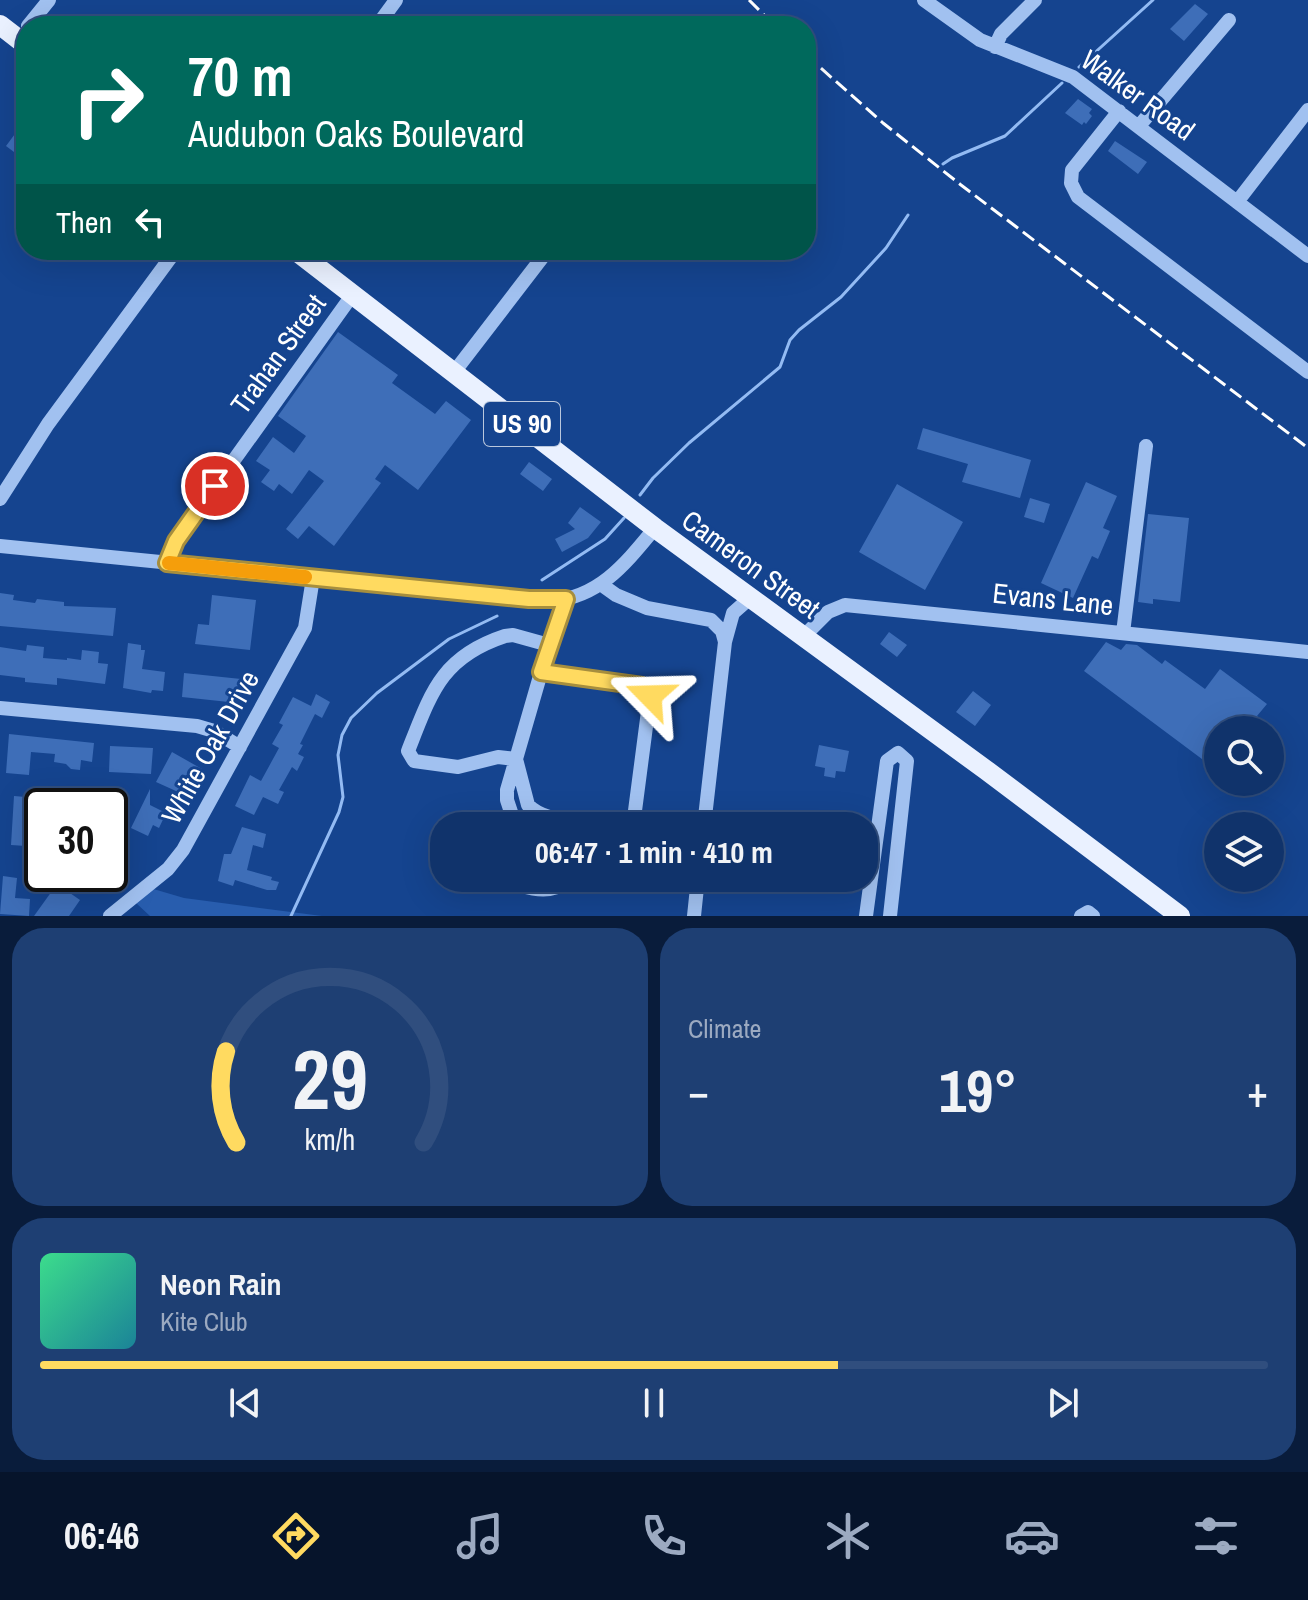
<!DOCTYPE html>
<html lang="en">
<head>
<meta charset="utf-8">
<style>
  body { margin:0; font-family:"Archivo Narrow",sans-serif; background:#1e3f73; color:#f1f3f6; height:100vh; display:flex; flex-direction:column; font-size:30px; white-space:nowrap }
  * { box-sizing:border-box; margin:0 }
  p { font-size:26px; color:#9caac1 }
  .icon { flex:none; width:44px; height:44px; fill:none; stroke:currentColor; stroke-width:2; stroke-linecap:round; stroke-linejoin:round }
  .map { position:relative; height:916px; overflow:hidden }
  .panel { display:flex; flex-direction:column; gap:12px; padding:12px; background:#091c3b; flex:1 }
  .panel>* { flex:none }
  .banner { position:absolute; left:16px; top:16px; width:800px; height:244px; border-radius:32px; box-shadow:0 8px 32px #0002,0 0 0 2px #304e7e; background:#00695c; color:#fff; overflow:hidden }
  .buttons { position:absolute; left:1204px; top:716px; display:grid; gap:16px }
  .buttons a { display:grid; place-items:center; width:80px; height:80px; border-radius:50%; background:#10336b; box-shadow:0 8px 32px #0002,0 0 0 2px #304e7e; font-size:40px }
  .speed { position:absolute; left:24px; top:788px; display:flex; gap:16px; font-size:40px; font-weight:700; text-align:center }
  .speed>* { display:grid; place-content:center; width:104px; height:104px; border-radius:50%; background:#10336b; box-shadow:0 8px 32px #0002,0 0 0 2px #304e7e; line-height:1 }
  .speed .limit { border:4px solid #111; border-radius:12px; background:#fff; color:#111 }
  .pin { position:absolute; display:grid; place-items:center; width:68px; height:68px; color:#fff; margin:-34px; border:4px solid #fff; border-radius:50%; box-shadow:0 2px 8px #0007 }
  .me { position:absolute; width:88px; margin:-44px; rotate:292deg; stroke-linejoin:round; filter:drop-shadow(0 0 6px #0008) }
  .turn { display:flex; align-items:center; gap:28px; height:168px; padding:0 40px; font-size:36px }
  .turn .icon { width:104px; height:104px; stroke-width:2.5 }
  .turn b { display:block; font-size:56px; line-height:68px }
  .then { display:flex; align-items:center; height:76px; padding:0 40px; background:#0003; gap:16px; font-size:30px }
  .big { font-size:60px; font-weight:800; line-height:1.1 }
  .panel .card { flex:1; display:flex; flex-direction:column; justify-content:center; gap:12px; min-width:0; padding:0 28px; border-radius:32px; background:#1e3f73 }
  .panel .dial { align-items:center; gap:0 }
  .dial svg { height:208px; overflow:visible; fill:none; stroke:#304e7e; stroke-width:7; stroke-linecap:round; text-anchor:middle }
  .dial text { fill:#f1f3f6; stroke:none }
  .song { display:flex; align-items:center; gap:24px }
  .cover { width:96px; height:96px; border-radius:12px; background:linear-gradient(135deg,hsl(150 70% 55%),hsl(190 70% 35%)) }
  .played { height:8px; border-radius:4px; background:linear-gradient(90deg,#ffda60 65%,#304e7e 65%) }
  .keys { display:flex; justify-content:space-around; direction:ltr }
  .heat { display:flex; justify-content:space-between; align-items:center; font-size:44px; direction:ltr }
  .panel .tiles { flex:1; display:grid; gap:12px; grid-template-columns:1fr 1fr }
  .card:last-child { grid-column:span 2 }
  .trip { position:absolute; left:430px; top:812px; width:448px; height:80px; border-radius:32px; background:#10336b; box-shadow:0 8px 32px #0002,0 0 0 2px #304e7e; font-weight:800; line-height:80px; text-align:center }
  .tabs { display:flex; height:128px; justify-content:space-around; align-items:center; background:#06142b; color:#9caac1 }
  .tabs .icon { width:56px; height:56px }
  .tabs .active { color:#ffda60 }
  .tabs b { font-size:36px; color:#f1f3f6 }
  .map>svg:first-child { display:block }
  .green { fill:#285dae }
  .lines { fill:none; stroke-linecap:round; stroke-linejoin:round }
  .stream { stroke:#93bbf3; stroke-width:3 }
  .building { fill:#3e6eb8 }
  .minor { stroke:#a1c1f0; stroke-width:14 }
  .major { stroke:#eaf1ff; stroke-width:20 }
  .rail { stroke:#fff; stroke-width:3; stroke-dasharray:14 6; stroke-linecap:butt }
  .route-casing { stroke:#a68e3e; stroke-width:20 }
  .route { stroke:#ffda60; stroke-width:14 }
  .slow { stroke:#f59e0b; stroke-width:14 }
  .labels { text-anchor:middle; stroke-width:6; stroke-linejoin:round; paint-order:stroke }
  .shield { fill:#15448f; stroke:#b9c7dd; stroke-width:2 }
  .shield-label { font-size:26px; font-weight:bold; fill:#fff }
  .street-label { font-size:28px; fill:#fff; stroke:#15448f }
</style>
</head>
<body>
<div class="map">
<svg width="1308" height="916" viewBox="0 0 1308 916">
  <rect width="100%" height="100%" fill="#15448f"/>
  <path class="green" d="M150,888l34,10 138,18h-172l-14,-13z"/>
  <g class="lines">
    <path class="stream" d="M1079,67l74,-67
      M943,164l9,-6 53,-22 57,-53
      M640,495l13,-17 36,-35 91,-76 10,-27 9,-10 42,-33 45,-49 22,-33
      M542,580l63,-41 19,-21
      M291,916l48,-104 4,-15 -5,-42 4,-20 9,-17 26,-25 72,-54 48,-23"/>
  </g>
  <path class="building" d="M1195,4l13,10 -24,27 -14,-12z
    M1078,99l14,10 -3,4 3,3 -6,8 -2,-2 -2,3 -17,-12z
    M26,119v42l-20,-15z
    M1115,141l32,21 -9,12 -30,-23z
    M338,332l60,43 -6,8 43,31 11,-13 25,19 -53,70 -33,-25 -10,14 6,4 -47,63 -25,-20 -11,13 -12,-10 38,-48 -15,-11 -17,24 -13,-10 -5,7 -13,-9 9,-12 -14,-9 17,-24 21,16 12,-17 -28,-20z
    M923,428l108,32 -11,38 -58,-16 6,-18 -51,-15z
    M529,462l23,17 -9,12 -23,-17z
    M1086,482l31,14 -14,32 7,3 -12,28 -6,-3 -19,42 -32,-15z
    M897,484l66,38 -38,68 -66,-38z
    M1030,498l20,6 -6,19 -20,-6z
    M580,507l21,15 -13,16 -26,14 -7,-13 20,-10 -7,-6z
    M1148,514l41,4 -9,84 -27,-3v5l-15,-2z
    M0,593l14,2 -1,5 22,3 2,-4 27,3v4l52,2 -3,28 -113,-10z
    M212,595l44,5 -6,50 -55,-6 3,-20 11,1z
    M889,632l18,13 -10,12 -17,-13z
    M1106,642l15,8 5,-6 11,1 25,19 3,-4 40,29 15,-20 47,35 -10,12 18,14h-57v41l-134,-100z
    M128,643l13,2v5h4l-3,19 23,3 -2,19 -11,-1 -1,3 -28,-5z
    M27,645l17,2 -1,11 24,2v-2l14,2 1,-10 17,2 -1,11 10,1 -3,20 -48,-6v7l-32,-3v-4l-25,-3v-28l26,4z
    M184,673l57,6 -3,24 -56,-6z
    M973,691l18,14 -16,21 -19,-14z
    M316,694l14,8 -8,16 -7,-4 -15,30 3,1 -5,9 6,3 -7,14 -5,-4 -13,23 5,2 -6,12 -15,-7 -9,18 -19,-9 15,-31 11,6 18,-33 -7,-4 11,-19 -4,-2 14,-26 18,9z
    M9,734l85,9 -2,19 -11,-2 -1,10 -9,-1 -5,-5 -12,-2 1,-8 -24,-2 -2,23 -23,-2z
    M819,745l30,6 -4,21 -9,-1 -1,7 -11,-2 1,-8 -10,-2z
    M110,746l43,2 -2,26 -42,-2z
    M172,752l30,17 -15,27 -31,-14z
    M150,789v16l16,8 -7,15 -6,-3 -5,11 -17,-8z
    M14,796l23,2 -2,31h5l2,4 -1,14 -30,-2z
    M467,814l23,2 -1,10h-23z
    M242,827l24,7 -3,14 -10,-3 -6,25 25,7 -1,3 8,2 -3,8h-9l-32,-10 -2,6 -15,-5 6,-27h7z
    M118,840l11,9 -18,25h4l-11,14 -3,-2 -4,5 -21,-17h34v-24z
    M3,876l14,2 -2,20 15,1 -1,17 -29,-2z
    M57,884l23,16 -11,16h-35z"/>
  <g class="lines">
    <path class="minor" d="M924,0l56,40 93,37 235,179
      M28,26l21,-26
      M377,26l19,-26
      M995,47l6,-13 34,-34
      M1119,111l-47,59 -1,13 7,14 230,175
      M1139,126l90,-106
      M1237,202l71,-92
      M455,371l93,-121
      M0,499l48,-75 128,-174
      M0,546l552,55c48,-4 74,-38 103,-73
      M167,563l14,-29 172,-240
      M602,585l14,10 31,13 64,12 11,11 3,11
      M1123,633l23,-187
      M803,637l25,-25 17,-7 463,47
      M541,672l101,14 8,10 -17,130
      M0,708l197,18 17,5 26,16
      M516,759l-18,-2 -40,10 -44,-6 -6,-10c23,-58 33,-94 97,-115l8,-1 36,10
      M516,759l12,46c15,16 46,16 67,21
      M533,826l-20,-8 -6,-18v-10l42,-145 17,-46
      M704,826l21,-184 8,-29 17,-15
      M511,878c10,11 33,14 47,9l4,-9
      M110,916l58,-47 15,-19 122,-222 8,-50
      M694,916l4,-38
      M866,916l21,-155 11,-8 9,8 -17,155
      M1081,916l7,-4 5,4"/>
    <path class="major" d="M0,25l26,20
      M295,250l360,278 331,242 194,146"/>
    <path class="rail" d="M749,0l26,26
      M806,55l77,68 78,62 347,263"/>
  </g>
  <g class="lines">
    <g class="route-casing">
      <path id="route" d="M215,486l-39,55 -9,22 362,36h37l-25,73 101,14 8,10"/>
    </g>
    <use href="#route" class="route"/>
    <path class="slow" d="M169,563l136,14"/>
  </g>
  <g class="labels">
    <rect class="shield" x="484" y="402" width="76" height="44" rx="6"/>
    <g class="shield-label">
      <text x="522" y="433">US 90</text>
    </g>
    <g class="street-label">
      <text transform="translate(1138 95) rotate(36)" y="10">Walker Road</text>
      <text transform="translate(278 354) rotate(-54)" y="10">Trahan Street</text>
      <text transform="translate(751 564) rotate(36)" y="10">Cameron Street</text>
      <text transform="translate(1053 599) rotate(6)" y="10">Evans Lane</text>
      <text transform="translate(210 747) rotate(-61)" y="10">White Oak Drive</text>
    </g>
  </g>
</svg>
<div class="buttons">
<a><svg class="icon" aria-label="search" viewBox="0 0 24 24"><circle cx="10" cy="10" r="6"/><path d="M15 15l6 6"/></svg></a>
<a><svg class="icon" aria-label="layers" viewBox="0 0 24 24"><path d="M12 4l9 5-9 5-9-5zM3 14l9 5 9-5"/></svg></a>
</div>
<div class="speed"><div class="limit">30</div></div>
<div class="pin" style="left:215px;top:486px;background:#d93025"><svg class="icon" aria-label="arrive" viewBox="0 0 24 24"><path d="M6 21V4h12l-3 4 3 4H6"/></svg></div>
<svg class="me" style="left:650px;top:696px" viewBox="-20 -20 40 40"><path d="M0-17L14 15 0 8-14 15z" fill="#ffda60" stroke="#fff" stroke-width="4"/></svg>
<div class="trip">06:47 · 1 min · 410 m</div>
<div class="banner">
<div class="turn"><svg class="icon" aria-label="right" viewBox="0 0 24 24"><path d="M7 20v-9h11M14 6l5 5-5 5"/></svg><div><b>70 m</b>Audubon Oaks Boulevard</div></div>
<div class="then">Then<svg class="icon" aria-label="left" viewBox="0 0 24 24"><path d="M17 20v-9H6M10 6l-5 5 5 5"/></svg></div>
</div>
</div>
<section class="panel">
<div class="tiles">
<div class="card dial"><svg viewBox="0 0 100 80">
<path d="M14 69A42 42 0 1 1 86 69"/>
<path d="M14 69A42 42 0 0 1 10 34" stroke="#ffda60"/>
<text x="50" y="56" font-size="32" font-weight="700">29</text>
<text x="50" y="72" font-size="11">km/h</text>
</svg></div>
<div class="card"><p>Climate</p>
<div class="heat"><a>−</a><b class="big">19°</b><a>+</a></div>
</div>
<div class="card">
<div class="song"><i class="cover"></i><div><b>Neon Rain</b><p>Kite Club</p></div></div>
<div class="played"></div>
<div class="keys"><svg class="icon" aria-label="previous" viewBox="0 0 24 24"><path d="M18 5L8 12l10 7zM5 5v14"/></svg><svg class="icon" aria-label="pause" viewBox="0 0 24 24"><path d="M8 5v14M16 5v14"/></svg><svg class="icon" aria-label="next" viewBox="0 0 24 24"><path d="M6 5l10 7-10 7zM19 5v14"/></svg></div>
</div>
</div>
</section>
<nav class="tabs">
<b>06:46</b>
<svg class="icon active" aria-label="directions" viewBox="0 0 24 24"><path d="M12 3l9 9-9 9-9-9zM9 14v-3h6M13 9l2 2-2 2"/></svg>
<svg class="icon" aria-label="music" viewBox="0 0 24 24"><path d="M9 18V5l10-2v13"/><circle cx="6" cy="18" r="3"/><circle cx="16" cy="16" r="3"/></svg>
<svg class="icon" aria-label="phone" viewBox="0 0 24 24"><path d="M5 4h4l2 5-3 2q2 4 5 5l2-3 5 2v4C11 20 4 13 5 4z"/></svg>
<svg class="icon" aria-label="climate" viewBox="0 0 24 24"><path d="M12 3v18M4 7l16 10M4 17L20 7"/></svg>
<svg class="icon" aria-label="car" viewBox="0 0 24 24"><path d="M5 17H2v-5l4-1 3-4h7l3 4 3 1v5h-3M9 17h6M6 11h13"/><circle cx="7" cy="17" r="2"/><circle cx="17" cy="17" r="2"/></svg>
<svg class="icon" aria-label="filters" viewBox="0 0 24 24"><path d="M4 7h16M4 17h16"/><circle cx="9" cy="7" r="2"/><circle cx="15" cy="17" r="2"/></svg>
</nav>
</body>
</html>
